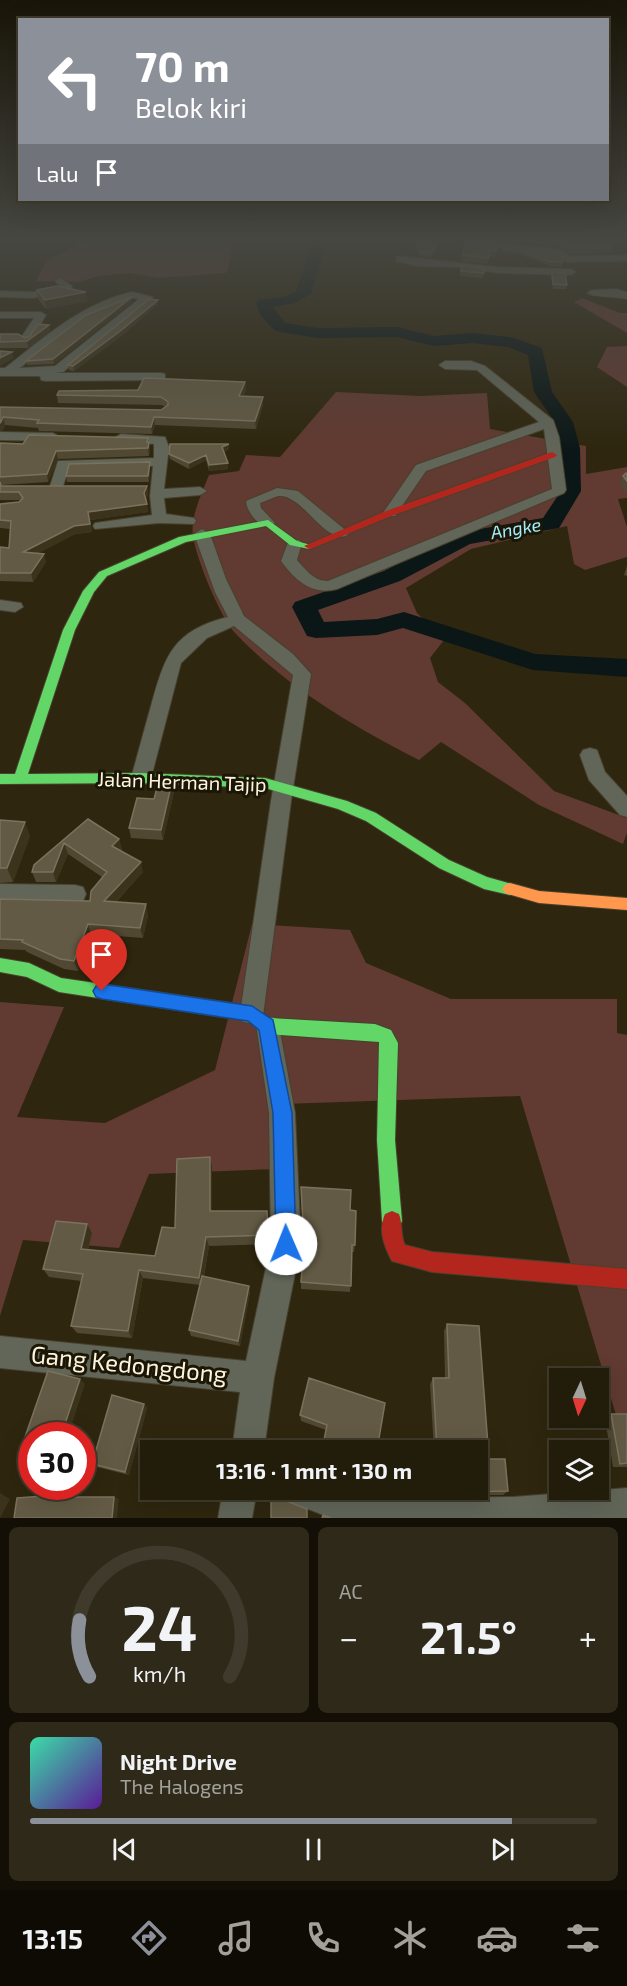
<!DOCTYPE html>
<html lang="id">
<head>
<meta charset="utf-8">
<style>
  body { margin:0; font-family:"Exo 2",sans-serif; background:#2e2918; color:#f1f3f6; height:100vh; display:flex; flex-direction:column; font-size:22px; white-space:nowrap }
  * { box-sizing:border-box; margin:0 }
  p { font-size:20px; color:#a2a19c }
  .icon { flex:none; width:33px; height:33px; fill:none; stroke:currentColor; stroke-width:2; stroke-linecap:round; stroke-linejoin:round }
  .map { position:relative; height:1518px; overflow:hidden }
  .panel { display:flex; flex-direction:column; gap:9px; padding:9px; background:#130f06; flex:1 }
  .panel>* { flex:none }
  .banner { position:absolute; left:18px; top:18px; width:591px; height:183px; border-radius:0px; box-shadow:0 6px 24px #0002,0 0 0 2px #3f3a2b; background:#8c9099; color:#fff; overflow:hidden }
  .needle { width:39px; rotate:184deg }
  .tools { position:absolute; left:549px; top:1368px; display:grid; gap:12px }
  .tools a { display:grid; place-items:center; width:60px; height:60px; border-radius:0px; background:#221c0a; box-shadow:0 6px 24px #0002,0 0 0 2px #3f3a2b; font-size:30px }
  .speed { position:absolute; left:18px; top:1422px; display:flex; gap:12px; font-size:30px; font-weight:700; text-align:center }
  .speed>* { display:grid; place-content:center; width:78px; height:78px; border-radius:50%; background:#221c0a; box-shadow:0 6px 24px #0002,0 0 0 2px #3f3a2b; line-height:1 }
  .speed .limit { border:9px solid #d22; background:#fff; color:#111 }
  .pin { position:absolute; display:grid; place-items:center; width:51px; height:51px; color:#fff; margin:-62px -26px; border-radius:50% 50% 50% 0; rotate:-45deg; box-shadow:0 0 6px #0007 }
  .pin .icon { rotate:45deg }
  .me { position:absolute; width:66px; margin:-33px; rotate:359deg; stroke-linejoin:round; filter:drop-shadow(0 0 4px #0008) }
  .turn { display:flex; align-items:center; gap:21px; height:126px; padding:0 18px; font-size:27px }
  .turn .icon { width:78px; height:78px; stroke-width:2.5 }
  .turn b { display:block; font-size:42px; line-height:51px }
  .then { display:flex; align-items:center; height:57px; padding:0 18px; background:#0003; gap:12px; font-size:22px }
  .big { font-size:45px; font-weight:700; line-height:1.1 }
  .panel .widget { flex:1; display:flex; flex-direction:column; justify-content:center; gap:9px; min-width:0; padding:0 21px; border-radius:9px; background:#2e2918 }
  .panel .dial { align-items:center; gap:0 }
  .dial svg { height:156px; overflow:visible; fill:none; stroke:#3f3a2b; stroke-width:7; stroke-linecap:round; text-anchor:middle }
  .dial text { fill:#f1f3f6; stroke:none }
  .song { display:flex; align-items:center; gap:18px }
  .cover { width:72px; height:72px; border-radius:9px; background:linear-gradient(135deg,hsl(160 70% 55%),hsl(270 70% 35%)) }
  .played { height:6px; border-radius:3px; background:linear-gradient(90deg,#8c9099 85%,#3f3a2b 85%) }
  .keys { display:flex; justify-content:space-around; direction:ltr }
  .heat { display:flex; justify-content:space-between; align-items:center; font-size:33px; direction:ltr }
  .panel .tiles { flex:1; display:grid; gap:9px; grid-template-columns:1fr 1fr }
  .widget:last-child { grid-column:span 2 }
  .trip { position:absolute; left:140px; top:1440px; width:348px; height:60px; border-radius:0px; background:#221c0a; box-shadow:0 6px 24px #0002,0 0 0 2px #3f3a2b; font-weight:700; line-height:60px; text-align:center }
  .tabs { display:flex; height:96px; justify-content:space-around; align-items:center; background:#0e0b04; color:#a2a19c }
  .tabs .icon { width:42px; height:42px }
  .tabs .selected { color:#8c9099 }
  .tabs b { font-size:27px; color:#f1f3f6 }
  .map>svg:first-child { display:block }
  .green { fill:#613a31 }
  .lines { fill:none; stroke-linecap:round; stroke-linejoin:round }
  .river { fill:#0b1717; fill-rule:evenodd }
  .street-casing { stroke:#48412e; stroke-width:2 }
  .fast-casing { stroke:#48412e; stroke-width:2 }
  .slow-casing { stroke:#48412e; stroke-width:2 }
  .jam-casing { stroke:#48412e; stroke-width:2 }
  .street { fill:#616659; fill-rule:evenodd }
  .fast { fill:#63d668; fill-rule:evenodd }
  .slow { fill:#ff974d; fill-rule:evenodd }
  .jam { fill:#b3261e; fill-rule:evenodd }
  .wall { fill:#504832 }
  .shaded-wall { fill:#3b331c }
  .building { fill:#625a44; stroke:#7a725c; stroke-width:1.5 }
  .route { fill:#1a73e8; stroke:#114b97; stroke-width:1.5 }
  .labels { text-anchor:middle; stroke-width:6; stroke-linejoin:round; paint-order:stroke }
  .far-water-label { font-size:18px; font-style:italic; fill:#a0effd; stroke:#1c1606 }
  .street-label { font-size:20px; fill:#fcf4dd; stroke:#1c1606 }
  .near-street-label { font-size:24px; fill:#fcf4dd; stroke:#1c1606 }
</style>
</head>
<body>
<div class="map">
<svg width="627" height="1518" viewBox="0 0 627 1518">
  <rect width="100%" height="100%" fill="#2e260e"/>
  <path class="green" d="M190,238h44l-7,35 -69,5 -28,-5 -32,3 -19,6 -43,-1 11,-21 39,-19 61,4 30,-1z
    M582,298l38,15h7v20l-53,-31z
    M627,346v41l-30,-20 10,-20z
    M336,392l85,4 66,-3 3,36 96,17v28l41,-7v31l-9,1 9,28v30l-42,13 -11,-6 -7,-38 -96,23 -65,39 11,25 27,27 -14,18 8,24 27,21 89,88 73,27v15l-4,11 -84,-39 -98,-63 -22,18c-65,-33 -134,-74 -184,-127 -15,-16 -39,-75 -42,-97 -3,-19 9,-43 16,-61l30,-4 7,-16 34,2z
    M252,924l98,6 16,33 85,36h166v34l10,2v382l-10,1 -97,-322 -237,8 -7,65 -127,5 -30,74 -96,-8 -23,76v-314l64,5 -47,110 88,6 110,-53z"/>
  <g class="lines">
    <path class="river" d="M314,238h14l-17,56 -16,9 -22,4 12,16 33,5 79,-1 37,9 38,-3 39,4 31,11 10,44 21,30 7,26 1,43 -22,37 -89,16 -70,37 -82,29 6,12 53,-3 27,-7 131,42 92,5v18l-94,-7 -130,-42 -26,7 -61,3 -9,-2 -15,-29 3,-5 89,-31 72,-38 87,-15 18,-27 -1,-43 -5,-26 -21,-30 -6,-37 -20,-8 -36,-4 -38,3 -37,-9 -79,1 -38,-6 -6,-2 -13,-14 -5,-13 3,-3 28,-4 9,-5z"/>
    <g class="street-casing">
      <path id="street" d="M69,238h10l10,8 -8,2z
        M488,238h10v5l62,6 10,7 57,-1v6l-60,1 -10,-7 -66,-8z
        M399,256l98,11 74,2 5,3 -5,3 -74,-2 -35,-6 -46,-1 -20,-5v-4z
        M60,278l12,8v4l-39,8 -33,-1v-6l33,1 27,-6 -5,-5z
        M616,289l11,3v7c-11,-3 -33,-1 -40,-6l5,-3z
        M132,292l21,5 -90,75 -8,1h106l4,1v6l-120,1 -4,-1 -1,-4h-40v-8h5c40,-31 77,-65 127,-76zM132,298l7,1 -84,67 -35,2c34,-27 68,-60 112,-70z
        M0,312h41l5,3 -16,26 -4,1 -6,-3 14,-21h-34z
        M471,361l14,5 68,54 6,17 7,53 -2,3 -227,96c-25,7 -42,-9 -56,-28l8,-21h10l3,3 -5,17c9,10 17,21 31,21l224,-92 -8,-60 -118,42 -31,45h-10l-2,-3 33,-48 123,-43 -62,-52 -32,-1 -6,-4 6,-4z
        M0,432l53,1 7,4 -7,4 -53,-1z
        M121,434l44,3 4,10 -5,42 36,-2 7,4 -7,4 -36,3 2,16 28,4 2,3 -2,3 -35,-1 -64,6 -2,-3 2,-3 57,-8 -2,-19 3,-30 -84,2 -8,24h-10l-2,-3 9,-28 96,-3v-14l-38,-3 -2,-3z
        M277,488l21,3 51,42 -3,3c-23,6 -44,-42 -67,-40 -6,1 -13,5 -19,7l1,5 14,15 -7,4c-11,-2 -21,-15 -22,-26z
        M202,529l8,5 16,45 18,37 49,38 18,20 -20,127 -28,215 13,2 3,8 16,87 6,131 -27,134 -10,72h-32l8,-58 -240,-24v-32l246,25 25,-117 -2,-131 -13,-89 -13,-2 -3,-8 31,-213 22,-126 -59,-49 -27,12 -26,25 -30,115 -3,5 -7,2 -7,-2 -3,-5c7,-24 13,-48 20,-72 14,-50 21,-75 77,-89l-13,-25 -21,-58z
        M0,600l21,3 2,4 -8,5 -15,-2z
        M590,748l7,2 8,22 22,24v21l-7,-2 -31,-35 -9,-25 3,-5z
        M0,884l75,1 8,2 3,7 -3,7 -8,2 -75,-1z
        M627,1488v30h-296l-41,-16 -5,-12h61l44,8 123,-1z
        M223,1490h34l-5,28h-34z"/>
    </g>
    <g class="fast-casing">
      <path id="fast" d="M268,520l29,21 17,5 -5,3 -19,-4 -24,-19 -80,16 -79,34 -13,16 -19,38 -47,144 113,-1 124,5 82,23 29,12 73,47 38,17 28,8 3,4 -3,4 -5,2 -26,-6 -45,-21 -73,-47 -28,-12 -73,-21 -124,-5 -141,1v-10h15l48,-144 20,-39 16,-19 80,-35z
        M0,958l29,5 32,15 191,28 18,12 105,6 16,6 7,13 -3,97 7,81 -3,7 -7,3 -7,-3 -3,-7 -5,-81 2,-98 -112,-8 -19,-13 -189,-29 -32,-15 -27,-5z"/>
    </g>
    <g class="slow-casing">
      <path id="slow" d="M510,883l29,8 88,7v12l-88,-7 -34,-10 -3,-4 3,-4z"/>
    </g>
    <g class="jam-casing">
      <path id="jam" d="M552,452l5,3 -2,2 -161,58 -81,33 -4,1 -5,-3 82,-35z
        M392,1211l7,3c4,10 1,22 6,31l27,7 195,17v20l-195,-17 -40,-11c-8,-15 -14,-31 -7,-47z"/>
    </g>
    <use href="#street" class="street"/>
    <use href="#fast" class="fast"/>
    <use href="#slow" class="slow"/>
    <use href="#jam" class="jam"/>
  </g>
  <path class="wall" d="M465,238l25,4 9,8 -4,7 -6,-1 -2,8 -25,-3z
    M504,238h104l4,10 -1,5 -40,1 -11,-7 -56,-6z
    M415,240l24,3 -8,14 -11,-1 -5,-12z
    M503,246l60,16 -1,5 -12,-1 -32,-12 -16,-1z
    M461,265l24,4 -2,9 -23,-2z
    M552,272l15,13 -1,4h-13l-2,-12z
    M37,290l50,11 -41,8 -8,-10z
    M158,300v4l-38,33 -46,34 -5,-1 -1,-5z
    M132,302l-78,62 -27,1 -1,-4z
    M49,325l1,7 -22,16h-28v-14l25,4z
    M245,382l1,8 -3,6 20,9 -7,24 -101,-4 -3,9 -113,-3 -1,-3 -33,-3 -2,5 -3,1v-24l161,3 5,-3 -4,-2 -104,-2 -1,-8z
    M148,438v4h1l1,7 -1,7 -91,3 -10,23 -47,3 1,1h145l1,8 -2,7 2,11 -58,8 2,12 -17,2 -37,19 8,9 -13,20 -33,-1v-34l9,1 1,-19 -10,-1v-24l19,-2 2,-2h-21v-57l23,1z
    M229,444v5l-5,3 4,17 -19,2 -3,-11 -17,9 -19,-10 -1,-5z
    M150,468l-1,14h-82l-1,-6z
    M627,474v21l-7,-9 3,-10z
    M627,566v10l-3,-1z
    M174,792l-11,48 -32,-2 -2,-10 25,-29z
    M88,819l31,20 3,11 -1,1 22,21 -27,30 32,13 -5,23 -52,-4 -13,37 -14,-2 -37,-17 -2,-2 -25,-1v-50l90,2 12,-24 -34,-23 -12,28h-20l-4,-10z
    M0,820l30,16 -17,46 -13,1z
    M212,1166v45h55l2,33 -60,2 -5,30 46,16 -10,54 -49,-10 -2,-6 11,-45 -57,-7 -11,60 -55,-5 -6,-7 10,-45 -32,-4 -6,-8 49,-36 -4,17 67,6 20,-28z
    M350,1210l5,35 -1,7h-2l-2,40 -49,-3v-7z
    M447,1324l42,135 19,32 -5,4h-53v-5h27v-40h-43l-4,-66 3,-6h12l-1,-47z
    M385,1403l-59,27 -25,-9 -1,-6z
    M144,1404l3,4 -18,67 -32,-8 -5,-3z
    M611,1414h16v53h-14l-8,-48z"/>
  <path class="shaded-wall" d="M439,239v4l-8,14 1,-4z
    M500,244l-1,6 -4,7v-6z
    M86,292l1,9 -41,8 -1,-9z
    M132,297v5l-78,62 -1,-5z
    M158,300v4l-38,33 -46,34 -1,-5z
    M49,325l1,7 -22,16 -1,-7z
    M12,352l2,6 -14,8v-8z
    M245,382l1,8 -6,14 -1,-8z
    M263,397v8l-7,24 -1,-8z
    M3,417l2,8 -2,5 -3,1v-8z
    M154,417l1,8 -3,9 -1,-7z
    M148,438l1,7v-3l1,7 -1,7 -2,-14z
    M229,444v5l-6,3 -1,-5z
    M56,451l2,8 -10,23 -1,-8z
    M206,455v5l-17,9v-6z
    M150,462v6l-1,14 -1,-6z
    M228,463v6l-19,2v-6z
    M147,486l1,8 -2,7 -2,-8z
    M147,504l1,8 -58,8 2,12 -17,2 -49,26 -3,-8 65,-40z
    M44,554l2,8 -13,20 -2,-9z
    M172,782l2,10 -11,48 -2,-10z
    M25,822l5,14 -17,46 -6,-14z
    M119,839l3,11 -7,7 -3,-11z
    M64,843l4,11 -12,28 -3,-10z
    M141,862l2,10 -36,39 -3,-10z
    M146,904l2,11 -5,23 -3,-10z
    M88,924l3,10 -13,37 -4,-10z
    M210,1157l2,9v54l-2,-9z
    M87,1224l5,9 -6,24 -5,-8z
    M206,1237l3,9 -7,39 -3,-7z
    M139,1270l4,8 -11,60 -4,-7z
    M249,1286l1,6 -10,54 -2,-5z
    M80,1379l5,5 -17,52h-7z
    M144,1404l3,4 -18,67 -4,-3z
    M0,1493l10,6 -10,19z
    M114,1497l5,2 -2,19h-5z"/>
  <path class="building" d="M465,238h23l2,4 10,2 -5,7 -5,-1 -2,8 -25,-3z
    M529,238h79l4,10h-40l-11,-7z
    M439,239l-7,14 -12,-1 -5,-12z
    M503,246l54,7 6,5v4h-12l-32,-12 -16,-1z
    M461,265l24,4 -1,4 -23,-2z
    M552,272l13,1 2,12 -14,-1z
    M57,286l29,6 -41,8 -8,-10z
    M132,297l-79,62 -27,2 60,-46z
    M149,299l9,1 -39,32 -46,34 -5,-1z
    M38,324l11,1 -22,16 -27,1v-8h18l7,4 5,-2z
    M0,351l12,1 -12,6z
    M144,378l101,4 -6,14 24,1 -8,24 -101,-4 -3,10 -114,-4 2,-3 -36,-3 -2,5 -1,1v-16l161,3 7,-5v-3l-7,-5 -104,-2 2,-4 79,-1z
    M29,435l119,3 -1,4h2l-1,6 -92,3 -9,23 -47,3v-34l23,1z
    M170,444h59l-7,3 6,16 -19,2 -3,-10 -17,8 -20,-9z
    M150,462l-2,14h-82l3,-12z
    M626,473l1,1v7l-4,-5z
    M0,482l1,4h146l-3,7 3,11 -59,8 2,12 -16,2 -51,26 21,2 -13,19h-31v-26l9,1 2,-27 -11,-1v-16l19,-2 4,-4 -4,-6h-19z
    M159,781l13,1 -11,48 -32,-2 8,-30 17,1z
    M88,819l31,20 -7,7 29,16 -37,39 42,3 -6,24 -52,-4 -14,37 -14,-2 -38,-17 1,-2 -23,-1v-40l90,2 1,-10 16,-19 -43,-29 -11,29h-21l2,-7z
    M0,820l25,2 -18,46h-7z
    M210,1157v54h57l1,24 -62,2 -7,41 -60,-8 -11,61 -57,-5 12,-52 -40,-5 13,-48 31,3 -6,25 74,7 7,-29 13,1 2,-69z
    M301,1187l50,3 -1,20 6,1 -1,34h-3l-1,41 -50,-4 3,-40z
    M202,1276l47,10 -11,55 -49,-11z
    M447,1324l32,2 10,133h16l3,32 -54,1v-2h23v-40h-40l-4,-72h16z
    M48,1371l32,8 -19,57h-29v3l-7,-2z
    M309,1378l76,25 -8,47h-55l5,-25 -27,-10z
    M112,1395l32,9 -19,68 -33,-8z
    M611,1414h16v49l-7,1z
    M70,1494v3h44l-2,21h-98l3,-20z
    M271,1494h14l4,8 18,7v9h-36z
    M323,1515l8,3h-9z"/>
  <linearGradient id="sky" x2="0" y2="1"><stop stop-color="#191508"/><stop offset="0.53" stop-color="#464741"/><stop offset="1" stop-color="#464741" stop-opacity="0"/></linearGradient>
  <rect width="627" height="451" fill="url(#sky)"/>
  <path class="route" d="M102,984l150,22 21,14 19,93 4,131 -3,7 -7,3 -7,-3 -3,-7 -3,-131 -14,-83 -11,-9 -146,-22 -6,-2 -3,-6 3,-5z"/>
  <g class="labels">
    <g class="far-water-label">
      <text transform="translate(516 529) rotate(-10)" y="6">Angke</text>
    </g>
    <g class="street-label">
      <text transform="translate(182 782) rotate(2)" y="7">Jalan Herman Tajip</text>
    </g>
    <g class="near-street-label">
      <text transform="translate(129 1365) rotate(6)" y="8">Gang Kedongdong</text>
    </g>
  </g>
</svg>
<div class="tools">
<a><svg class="needle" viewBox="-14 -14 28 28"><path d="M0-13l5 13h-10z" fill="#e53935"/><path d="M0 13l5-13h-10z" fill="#a2a19c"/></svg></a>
<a><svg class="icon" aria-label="layers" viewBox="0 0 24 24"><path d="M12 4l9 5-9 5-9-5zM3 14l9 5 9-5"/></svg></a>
</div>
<div class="speed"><div class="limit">30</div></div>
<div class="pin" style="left:102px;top:991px;background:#d93025"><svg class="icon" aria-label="arrive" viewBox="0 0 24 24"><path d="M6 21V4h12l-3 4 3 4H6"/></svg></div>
<svg class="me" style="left:286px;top:1244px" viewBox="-20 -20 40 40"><circle r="19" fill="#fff"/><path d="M0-13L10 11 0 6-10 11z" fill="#1a73e8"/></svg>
<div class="trip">13:16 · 1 mnt · 130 m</div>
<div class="banner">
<div class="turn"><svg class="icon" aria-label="left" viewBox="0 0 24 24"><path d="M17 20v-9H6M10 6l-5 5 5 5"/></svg><div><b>70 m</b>Belok kiri</div></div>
<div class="then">Lalu<svg class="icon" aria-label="arrive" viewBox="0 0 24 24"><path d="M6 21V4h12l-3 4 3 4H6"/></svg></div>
</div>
</div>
<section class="panel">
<div class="tiles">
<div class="widget dial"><svg viewBox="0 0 100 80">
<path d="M14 69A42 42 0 1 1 86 69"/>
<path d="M14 69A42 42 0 0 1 9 40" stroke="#8c9099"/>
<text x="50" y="56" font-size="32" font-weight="700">24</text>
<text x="50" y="72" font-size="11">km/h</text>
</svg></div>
<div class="widget"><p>AC</p>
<div class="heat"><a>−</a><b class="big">21.5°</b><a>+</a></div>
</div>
<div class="widget">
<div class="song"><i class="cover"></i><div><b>Night Drive</b><p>The Halogens</p></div></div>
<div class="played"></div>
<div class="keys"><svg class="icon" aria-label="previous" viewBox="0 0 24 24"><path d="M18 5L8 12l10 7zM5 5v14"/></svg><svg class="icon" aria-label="pause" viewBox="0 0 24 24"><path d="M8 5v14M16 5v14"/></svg><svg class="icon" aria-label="next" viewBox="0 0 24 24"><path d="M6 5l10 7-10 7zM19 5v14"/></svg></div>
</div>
</div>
</section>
<nav class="tabs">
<b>13:15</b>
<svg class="icon selected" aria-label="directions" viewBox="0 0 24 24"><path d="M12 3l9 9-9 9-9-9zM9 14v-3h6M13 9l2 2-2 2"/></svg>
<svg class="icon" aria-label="music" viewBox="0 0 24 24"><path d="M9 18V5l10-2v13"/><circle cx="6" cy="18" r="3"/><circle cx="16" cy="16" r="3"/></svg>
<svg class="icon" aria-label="phone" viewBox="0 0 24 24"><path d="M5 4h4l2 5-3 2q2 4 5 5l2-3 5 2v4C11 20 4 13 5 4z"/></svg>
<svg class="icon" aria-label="climate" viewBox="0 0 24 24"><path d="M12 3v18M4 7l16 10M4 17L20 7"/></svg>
<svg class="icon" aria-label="car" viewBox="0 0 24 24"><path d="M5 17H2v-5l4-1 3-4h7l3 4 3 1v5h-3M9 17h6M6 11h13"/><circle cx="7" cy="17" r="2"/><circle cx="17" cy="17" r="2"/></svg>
<svg class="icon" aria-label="filters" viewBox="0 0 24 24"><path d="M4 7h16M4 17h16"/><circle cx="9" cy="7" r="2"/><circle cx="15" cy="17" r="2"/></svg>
</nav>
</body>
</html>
